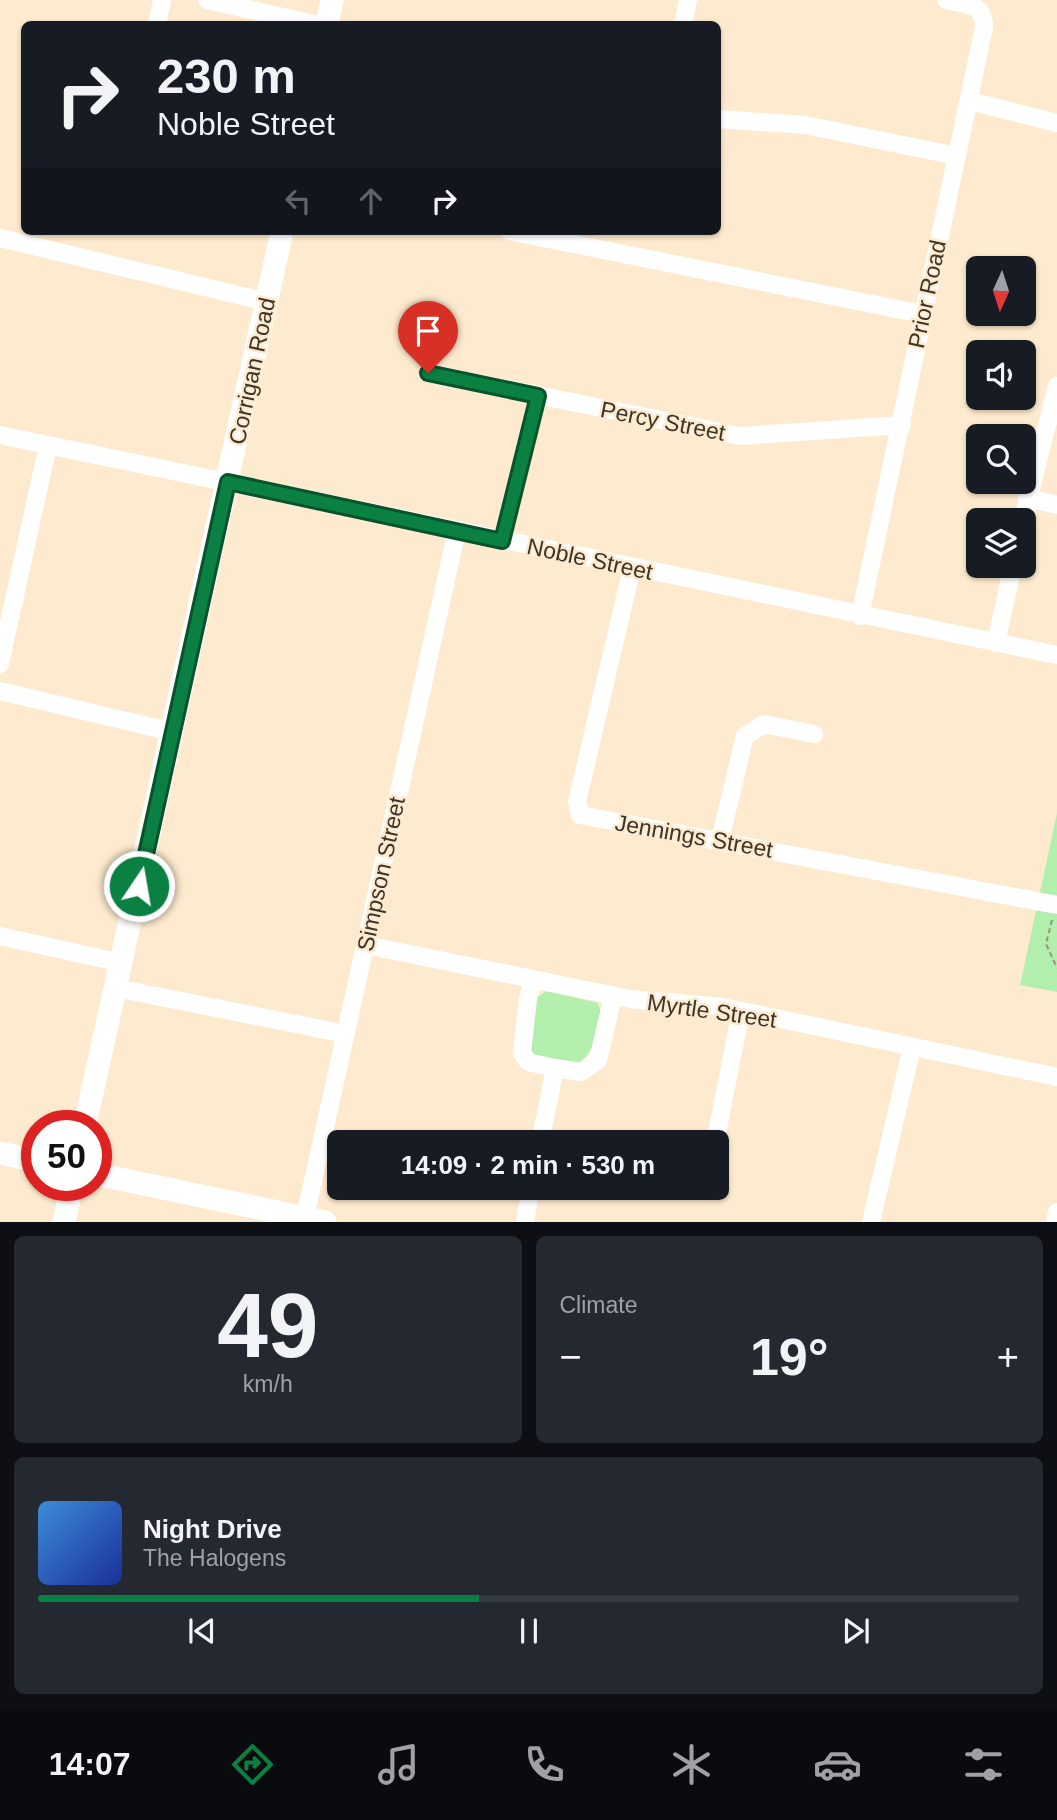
<!DOCTYPE html>
<html lang="en">
<head>
<meta charset="utf-8">
<style>
  body { margin:0; font-family:Arial,sans-serif; background:#242831; color:#f1f3f6; height:100vh; display:flex; flex-direction:column; font-size:26px; white-space:nowrap }
  * { box-sizing:border-box; margin:0 }
  p { font-size:23px; color:#9ea1a6 }
  .icon { flex:none; width:38px; height:38px; fill:none; stroke:currentColor; stroke-width:2; stroke-linecap:round; stroke-linejoin:round }
  .map { position:relative; height:1222px; overflow:hidden }
  .details { display:flex; flex-direction:column; gap:14px; padding:14px; background:#0d0f14; flex:1 }
  .details>* { flex:none }
  .guide { position:absolute; left:21px; top:21px; width:700px; height:214px; border-radius:10px; box-shadow:0 2px 5px #0004; background:#171b24; color:#f1f3f6; overflow:hidden }
  .needle { width:46px; rotate:183deg }
  .controls { position:absolute; left:966px; top:256px; display:grid; gap:14px }
  .controls a { display:grid; place-items:center; width:70px; height:70px; border-radius:10px; background:#171b24; box-shadow:0 2px 5px #0004; font-size:35px }
  .speed { position:absolute; left:21px; top:1110px; display:flex; gap:14px; font-size:35px; font-weight:700; text-align:center }
  .speed>* { display:grid; place-content:center; width:91px; height:91px; border-radius:50%; background:#171b24; box-shadow:0 2px 5px #0004; line-height:1 }
  .speed .limit { border:10px solid #d22; background:#fff; color:#111 }
  .pin { position:absolute; display:grid; place-items:center; width:60px; height:60px; color:#fff; margin:-72px -30px; border-radius:50% 50% 50% 0; rotate:-45deg; box-shadow:0 0 7px #0007 }
  .pin .icon { rotate:45deg }
  .me { position:absolute; width:77px; margin:-38px; rotate:12deg; stroke-linejoin:round; filter:drop-shadow(0 0 5px #0008) }
  .turn { display:flex; align-items:center; gap:24px; height:147px; padding:0 21px; font-size:32px }
  .turn .icon { width:91px; height:91px; stroke-width:2.5 }
  .turn b { display:block; font-size:49px; line-height:60px }
  .lanes { display:flex; align-items:center; height:66px; padding:0 21px; background:#0003; justify-content:center; gap:35px; direction:ltr }
  .lanes .off { opacity:.35 }
  .big { font-size:52px; font-weight:800; line-height:1.1 }
  .details .widget { flex:1; display:flex; flex-direction:column; justify-content:center; gap:10px; min-width:0; padding:0 24px; border-radius:10px; background:#242831 }
  .details .dial { align-items:center; gap:0 }
  .dial b { font-size:91px; line-height:1 }
  .song { display:flex; align-items:center; gap:21px }
  .cover { width:84px; height:84px; border-radius:10px; background:linear-gradient(135deg,hsl(210 70% 55%),hsl(230 70% 35%)) }
  .played { height:7px; border-radius:4px; background:linear-gradient(90deg,#0b8043 45%,#363941 45%) }
  .keys { display:flex; justify-content:space-around; direction:ltr }
  .heat { display:flex; justify-content:space-between; align-items:center; font-size:38px; direction:ltr }
  .details .tiles { flex:1; display:grid; gap:14px; grid-template-columns:1fr 1fr }
  .widget:last-child { grid-column:span 2 }
  .trip { position:absolute; left:327px; top:1130px; width:402px; height:70px; border-radius:10px; background:#171b24; box-shadow:0 2px 5px #0004; font-weight:800; line-height:70px; text-align:center }
  .menu { display:flex; height:112px; justify-content:space-around; align-items:center; background:#090b0e; color:#9ea1a6 }
  .menu .icon { width:49px; height:49px }
  .menu .active { color:#0b8043 }
  .menu b { font-size:32px; color:#f1f3f6 }
  .map>svg:first-child { display:block }
  .green { fill:#b3efac }
  .lines { fill:none; stroke-linecap:round; stroke-linejoin:round }
  .path { stroke:#9c8f7c; stroke-width:2; stroke-dasharray:5 3.5; stroke-linecap:butt }
  .minor { stroke:#fff; stroke-width:18 }
  .major { stroke:#fff; stroke-width:23 }
  .route-casing { stroke:#07532c; stroke-width:18 }
  .route { stroke:#0b8043; stroke-width:12 }
  .labels { text-anchor:middle; stroke-width:5; stroke-linejoin:round; paint-order:stroke }
  .street-label { font-size:23px; fill:#3c352a; stroke:#feebcf }
</style>
</head>
<body>
<div class="map">
<svg width="1057" height="1222" viewBox="0 0 1057 1222">
  <rect width="100%" height="100%" fill="#feebcf"/>
  <path class="green" d="M1057,813v179l-37,-7z
    M547,991l51,12c8,18 -5,51 -20,61l-44,-9 -7,-13 10,-45z"/>
  <g class="lines">
    <path class="path" d="M1052,920l-6,24 11,24"/>
    <path class="minor" d="M207,0l107,24
      M157,24l5,-24
      M683,24l5,-24
      M970,101l87,22
      M718,119l87,6 152,31
      M509,231l413,83
      M0,238l267,64
      M428,373l312,63 162,-11
      M0,435l1057,220
      M1027,498l30,7
      M1023,520l34,-134
      M502,541l36,-145
      M632,568l-55,234 3,13 477,90
      M860,616l124,-589c0,-25 -18,-22 -38,-27
      M996,643l17,-78
      M0,664l48,-219
      M0,691l173,41
      M720,840l25,-104 19,-12 50,10
      M0,936l122,27
      M366,945l264,54 93,8 334,70
      M533,980l-5,19 -6,54 6,9 27,6
      M116,988l230,46
      M540,1143l15,-75 26,4 17,-12 15,-64
      M715,1143l26,-132
      M305,1217l152,-687
      M525,1222l6,-34
      M871,1222l41,-175
      M1055,1222l2,-10"/>
    <path class="major" d="M327,24l5,-24
      M85,1125l197,-894
      M0,1153l37,8
      M96,1174l229,48
      M64,1222l8,-37"/>
  </g>
  <g class="lines">
    <g class="route-casing">
      <path id="route" d="M139,886l89,-404 274,59 36,-145 -110,-23"/>
    </g>
    <use href="#route" class="route"/>
  </g>
  <g class="labels">
    <g class="street-label">
      <text transform="translate(927 294) rotate(-78)" y="8">Prior Road</text>
      <text transform="translate(252 371) rotate(-78)" y="8">Corrigan Road</text>
      <text transform="translate(663 421) rotate(11)" y="8">Percy Street</text>
      <text transform="translate(590 559) rotate(12)" y="8">Noble Street</text>
      <text transform="translate(694 836) rotate(10)" y="8">Jennings Street</text>
      <text transform="translate(381 874) rotate(-78)" y="8">Simpson Street</text>
      <text transform="translate(712 1011) rotate(8)" y="8">Myrtle Street</text>
    </g>
  </g>
</svg>
<div class="controls">
<a><svg class="needle" viewBox="-14 -14 28 28"><path d="M0-13l5 13h-10z" fill="#e53935"/><path d="M0 13l5-13h-10z" fill="#9ea1a6"/></svg></a>
<a><svg class="icon" aria-label="sound" viewBox="0 0 24 24"><path d="M4 9h4l5-4v14l-5-4H4zM17 9q2 3 0 6"/></svg></a>
<a><svg class="icon" aria-label="search" viewBox="0 0 24 24"><circle cx="10" cy="10" r="6"/><path d="M15 15l6 6"/></svg></a>
<a><svg class="icon" aria-label="layers" viewBox="0 0 24 24"><path d="M12 4l9 5-9 5-9-5zM3 14l9 5 9-5"/></svg></a>
</div>
<div class="speed"><div class="limit">50</div></div>
<div class="pin" style="left:428px;top:373px;background:#d93025"><svg class="icon" aria-label="arrive" viewBox="0 0 24 24"><path d="M6 21V4h12l-3 4 3 4H6"/></svg></div>
<svg class="me" style="left:139px;top:886px" viewBox="-20 -20 40 40"><circle r="17" fill="#0b8043" stroke="#fff" stroke-width="3"/><path d="M0-11L8 9 0 5-8 9z" fill="#fff"/></svg>
<div class="trip">14:09 · 2 min · 530 m</div>
<div class="guide">
<div class="turn"><svg class="icon" aria-label="right" viewBox="0 0 24 24"><path d="M7 20v-9h11M14 6l5 5-5 5"/></svg><div><b>230 m</b>Noble Street</div></div>
<div class="lanes"><svg class="icon off" aria-label="left" viewBox="0 0 24 24"><path d="M17 20v-9H6M10 6l-5 5 5 5"/></svg><svg class="icon off" aria-label="ahead" viewBox="0 0 24 24"><path d="M12 20V5M6 11l6-6 6 6"/></svg><svg class="icon" aria-label="right" viewBox="0 0 24 24"><path d="M7 20v-9h11M14 6l5 5-5 5"/></svg></div>
</div>
</div>
<section class="details">
<div class="tiles">
<div class="widget dial"><b>49</b><p>km/h</p></div>
<div class="widget"><p>Climate</p>
<div class="heat"><a>−</a><b class="big">19°</b><a>+</a></div>
</div>
<div class="widget">
<div class="song"><i class="cover"></i><div><b>Night Drive</b><p>The Halogens</p></div></div>
<div class="played"></div>
<div class="keys"><svg class="icon" aria-label="previous" viewBox="0 0 24 24"><path d="M18 5L8 12l10 7zM5 5v14"/></svg><svg class="icon" aria-label="pause" viewBox="0 0 24 24"><path d="M8 5v14M16 5v14"/></svg><svg class="icon" aria-label="next" viewBox="0 0 24 24"><path d="M6 5l10 7-10 7zM19 5v14"/></svg></div>
</div>
</div>
</section>
<nav class="menu">
<b>14:07</b>
<svg class="icon active" aria-label="directions" viewBox="0 0 24 24"><path d="M12 3l9 9-9 9-9-9zM9 14v-3h6M13 9l2 2-2 2"/></svg>
<svg class="icon" aria-label="music" viewBox="0 0 24 24"><path d="M9 18V5l10-2v13"/><circle cx="6" cy="18" r="3"/><circle cx="16" cy="16" r="3"/></svg>
<svg class="icon" aria-label="phone" viewBox="0 0 24 24"><path d="M5 4h4l2 5-3 2q2 4 5 5l2-3 5 2v4C11 20 4 13 5 4z"/></svg>
<svg class="icon" aria-label="climate" viewBox="0 0 24 24"><path d="M12 3v18M4 7l16 10M4 17L20 7"/></svg>
<svg class="icon" aria-label="car" viewBox="0 0 24 24"><path d="M5 17H2v-5l4-1 3-4h7l3 4 3 1v5h-3M9 17h6M6 11h13"/><circle cx="7" cy="17" r="2"/><circle cx="17" cy="17" r="2"/></svg>
<svg class="icon" aria-label="filters" viewBox="0 0 24 24"><path d="M4 7h16M4 17h16"/><circle cx="9" cy="7" r="2"/><circle cx="15" cy="17" r="2"/></svg>
</nav>
</body>
</html>
